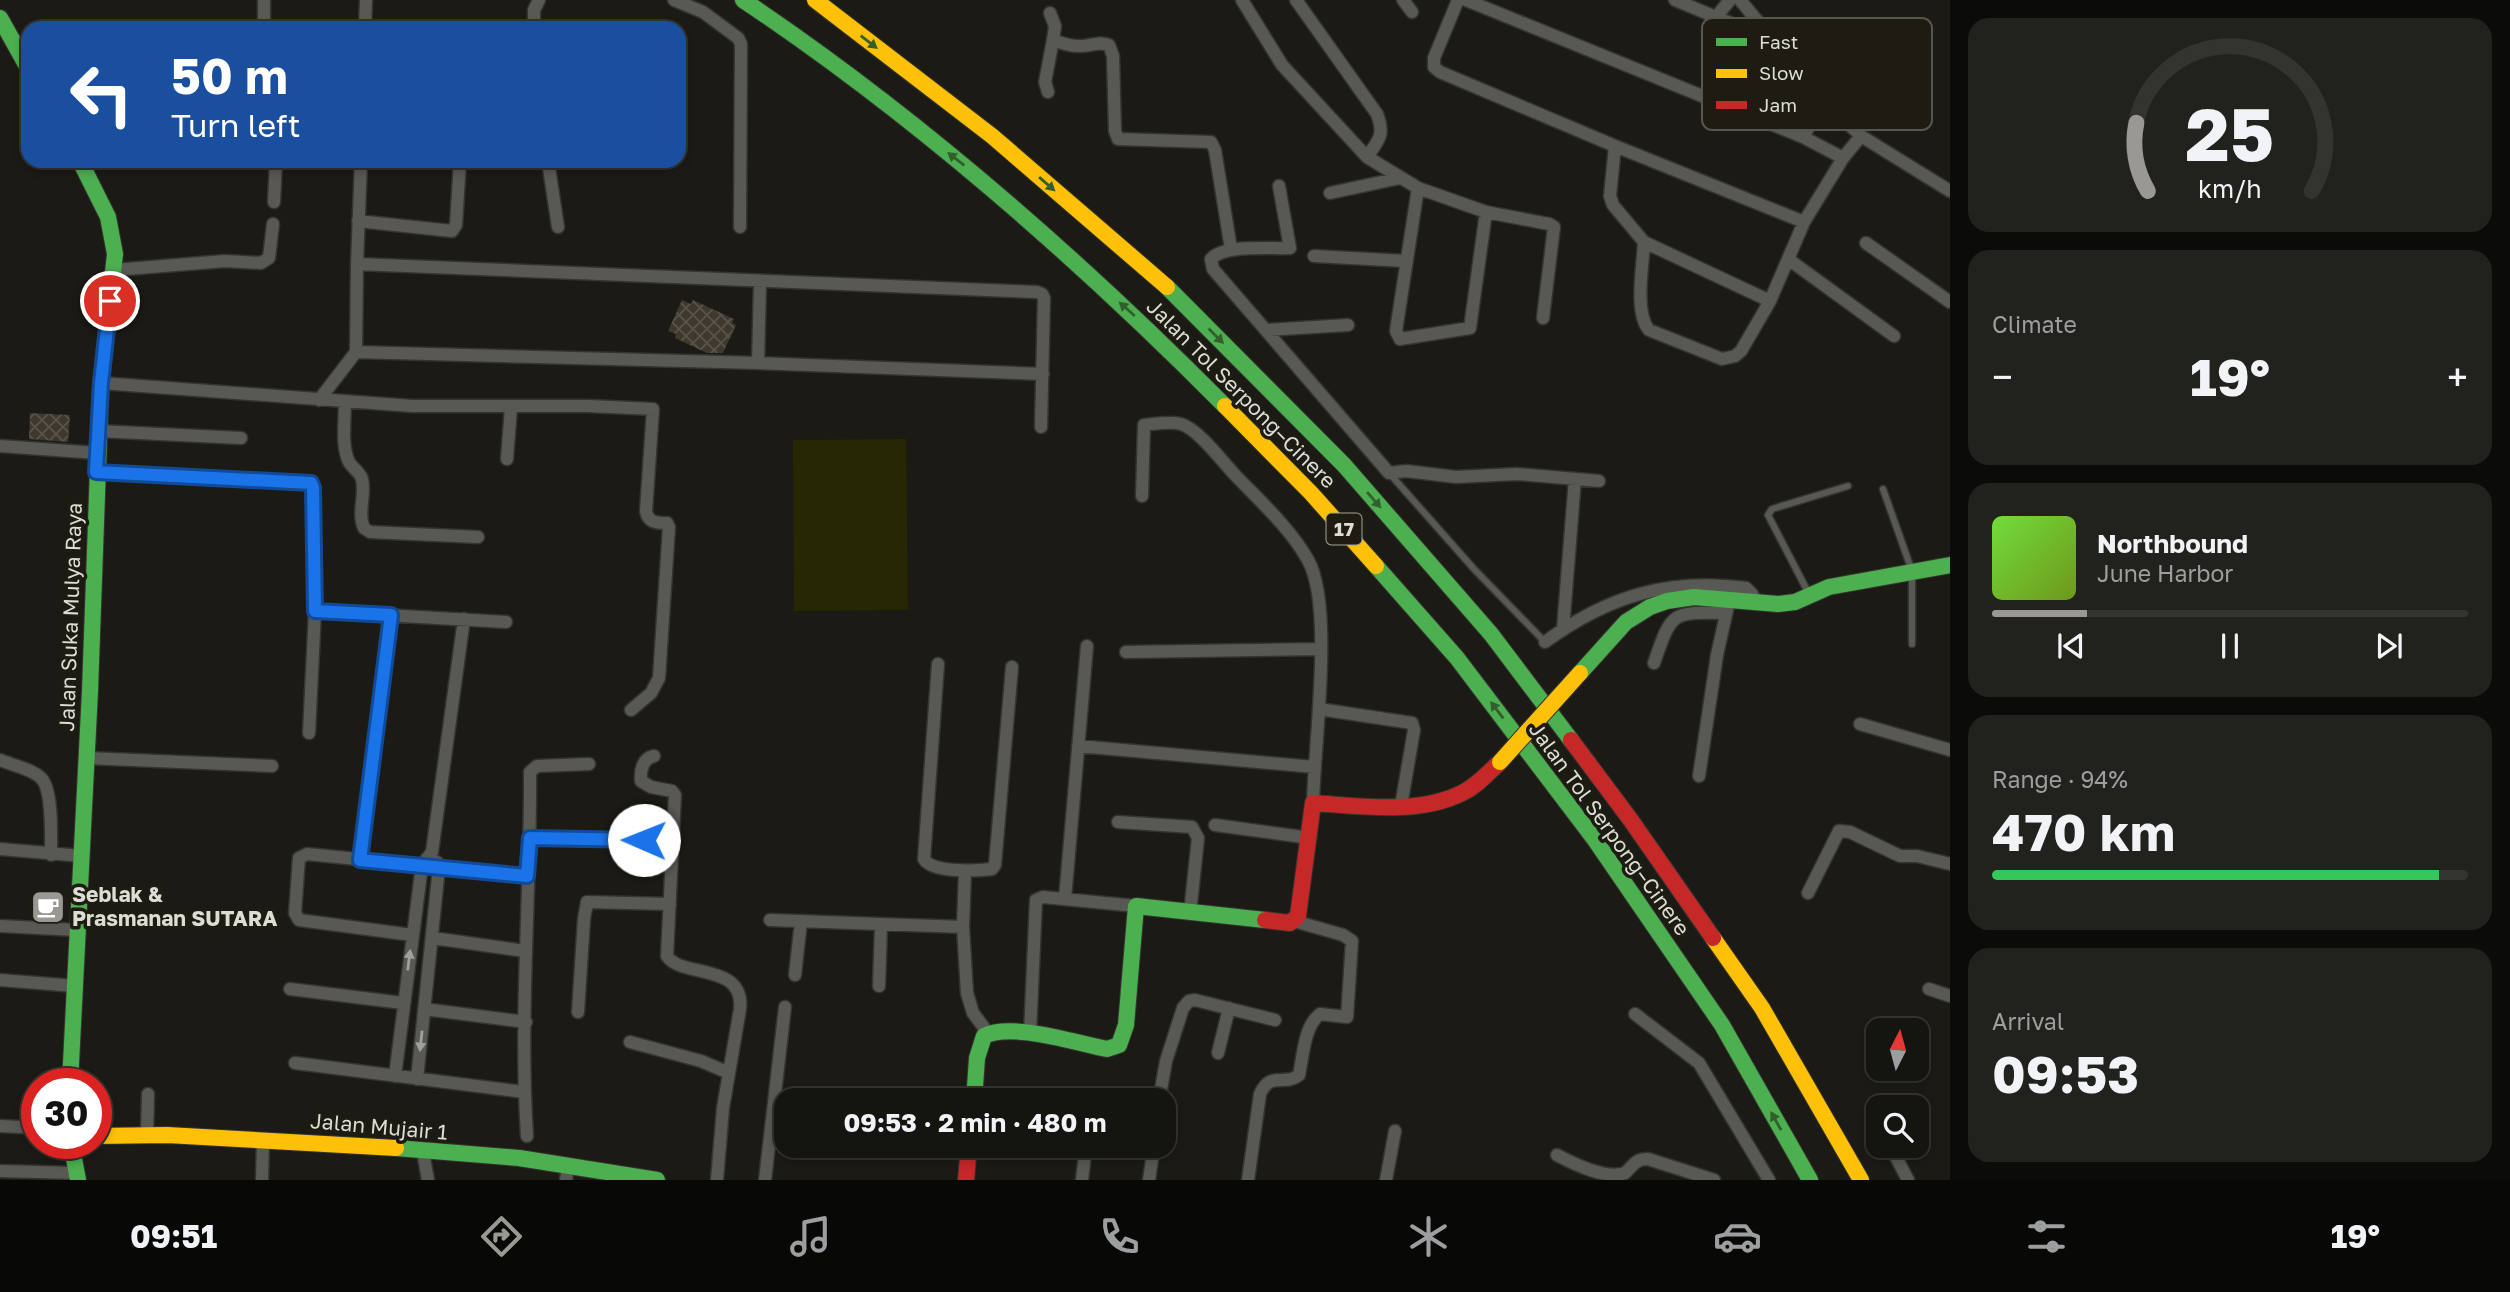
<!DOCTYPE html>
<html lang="en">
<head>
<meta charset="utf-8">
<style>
  body { margin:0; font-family:"Golos Text",sans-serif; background:#21211e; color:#f1f3f6; height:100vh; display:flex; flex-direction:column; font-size:26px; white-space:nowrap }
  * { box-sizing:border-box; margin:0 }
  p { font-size:23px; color:#9d9e9f }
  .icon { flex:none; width:38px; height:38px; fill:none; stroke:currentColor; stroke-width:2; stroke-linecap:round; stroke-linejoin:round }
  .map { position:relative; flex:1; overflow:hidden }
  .panel { display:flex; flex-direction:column; gap:18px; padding:18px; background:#0b0b09; width:560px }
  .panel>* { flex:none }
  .hud { position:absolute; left:21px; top:21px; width:665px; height:147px; border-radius:21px; box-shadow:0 4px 10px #0003,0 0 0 2px #333330; background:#1a4fa0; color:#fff; overflow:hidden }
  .needle { width:46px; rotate:6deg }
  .fabs { position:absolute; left:1866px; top:1018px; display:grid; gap:14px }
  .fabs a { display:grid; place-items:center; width:63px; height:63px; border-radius:14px; background:#141410; box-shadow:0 4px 10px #0003,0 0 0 2px #333330; font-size:35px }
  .speed { position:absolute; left:21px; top:1068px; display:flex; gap:14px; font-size:35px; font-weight:700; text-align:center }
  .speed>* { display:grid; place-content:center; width:91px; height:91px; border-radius:50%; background:#141410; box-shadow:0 4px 10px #0003,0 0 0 2px #333330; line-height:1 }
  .speed .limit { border:10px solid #d22; background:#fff; color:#111 }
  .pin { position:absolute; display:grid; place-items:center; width:60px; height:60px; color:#fff; margin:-30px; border:4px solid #fff; border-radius:50%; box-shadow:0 2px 7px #0007 }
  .me { position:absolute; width:77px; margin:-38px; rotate:271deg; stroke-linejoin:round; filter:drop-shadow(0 0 5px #0008) }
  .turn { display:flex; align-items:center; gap:24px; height:147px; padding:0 35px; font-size:32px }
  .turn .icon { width:91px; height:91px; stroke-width:2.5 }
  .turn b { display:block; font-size:49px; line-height:60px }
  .big { font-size:52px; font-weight:700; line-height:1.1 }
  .panel .card { flex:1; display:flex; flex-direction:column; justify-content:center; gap:10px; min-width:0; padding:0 24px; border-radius:21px; background:#21211e }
  .panel .dial { align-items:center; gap:0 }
  .dial svg { height:182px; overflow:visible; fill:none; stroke:#333330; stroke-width:7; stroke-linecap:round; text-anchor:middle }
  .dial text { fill:#f1f3f6; stroke:none }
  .song { display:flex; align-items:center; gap:21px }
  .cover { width:84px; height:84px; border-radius:10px; background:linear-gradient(135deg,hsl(100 70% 55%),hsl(80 70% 35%)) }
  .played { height:7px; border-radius:4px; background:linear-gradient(90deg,#999892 20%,#333330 20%) }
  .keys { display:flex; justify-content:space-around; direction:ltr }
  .heat { display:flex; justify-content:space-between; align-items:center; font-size:38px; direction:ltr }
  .charge { height:10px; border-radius:5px; background:linear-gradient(90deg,#34c759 94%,#333330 0) }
  .trip { position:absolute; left:774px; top:1088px; width:402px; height:70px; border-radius:21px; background:#141410; box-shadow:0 4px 10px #0003,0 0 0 2px #333330; font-weight:700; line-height:70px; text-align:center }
  .dock { display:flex; height:112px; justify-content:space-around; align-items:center; background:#080806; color:#9d9e9f }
  .dock .icon { width:49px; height:49px }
  .dock .active { color:#999892 }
  .dock b { font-size:32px; color:#f1f3f6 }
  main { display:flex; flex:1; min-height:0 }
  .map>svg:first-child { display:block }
  .green { fill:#272803 }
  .building { fill:url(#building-cross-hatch) }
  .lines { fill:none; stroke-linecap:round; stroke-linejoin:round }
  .lane-casing { stroke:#343430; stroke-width:9 }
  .street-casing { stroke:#343430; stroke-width:15 }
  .fast-casing { stroke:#343430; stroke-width:18 }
  .slow-casing { stroke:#343430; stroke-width:18 }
  .jam-casing { stroke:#343430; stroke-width:18 }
  .lane { stroke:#585854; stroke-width:6 }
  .street { stroke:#585854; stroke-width:12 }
  .fast { stroke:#4caf50; stroke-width:16 }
  .slow { stroke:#ffc107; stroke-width:16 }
  .jam { stroke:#c62828; stroke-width:16 }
  .slow-bridge-casing { stroke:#343430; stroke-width:18; stroke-linecap:butt }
  .slow-bridge { stroke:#ffc107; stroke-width:16 }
  .oneway { fill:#335e2e }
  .oneway2 { fill:#a1a19b }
  .route-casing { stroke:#114b97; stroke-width:18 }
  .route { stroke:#1a73e8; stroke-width:12 }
  .labels { text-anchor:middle; stroke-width:7; stroke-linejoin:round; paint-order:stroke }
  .shield { fill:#1e1c12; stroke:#a4a29a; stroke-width:2 }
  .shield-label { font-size:19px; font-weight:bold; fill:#dddcd5 }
  .street-label { font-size:21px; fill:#dddcd5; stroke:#1e1c12 }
  .poi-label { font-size:21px; font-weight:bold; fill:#dddcd5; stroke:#1e1c12; text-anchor:start }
  .key { fill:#1e1c12; stroke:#57564c; stroke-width:2 }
  .key-label { font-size:19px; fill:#dddcd5 }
</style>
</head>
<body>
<main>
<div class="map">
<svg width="1950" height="1180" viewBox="0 0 1950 1180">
  <defs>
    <pattern id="building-cross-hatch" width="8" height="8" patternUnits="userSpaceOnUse" patternTransform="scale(1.75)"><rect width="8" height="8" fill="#3e382d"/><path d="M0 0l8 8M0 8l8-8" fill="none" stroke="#59544b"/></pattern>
  </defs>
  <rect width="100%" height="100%" fill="#1b1a15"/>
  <path class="green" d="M906,439l2,171 -114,1 -1,-171z"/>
  <path class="building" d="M682,300l9,4 2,-4 41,19 -2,4 4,2 -13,28h-16l-32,-15 1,-4 -8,-3z
    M30,413l40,2 -2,27 -39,-3z"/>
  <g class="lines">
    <g class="lane-casing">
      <path id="lane" d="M1390,474l84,95 71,73
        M1883,489l29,82v73
        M1809,594l-41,-79 4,-6 76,-23"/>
    </g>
    <g class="street-casing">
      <path id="street" d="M264,0v28
        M674,0l29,12 35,26 3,6 -1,183
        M1242,0l40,65 85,92 51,31 68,24 63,12 5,3 -11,91
        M1296,0l81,114c8,21 2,26 -10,43
        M1403,0l9,12
        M1458,0l-24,58v9l6,5 175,74 189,76
        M1466,0l337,137 40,21
        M1675,0l96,40
        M1740,0l84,101 37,35 89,55
        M1050,13l5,13 -2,14c9,3 17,7 28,6 10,0 18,-5 28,-1l4,11 2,75 3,8 93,3 4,8 16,99
        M1716,17l14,-17
        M365,28l1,-28
        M534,28v-18l5,-10
        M1048,92l-3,-10 8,-42
        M1803,137l21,-36
        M1615,146l-5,50 3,9 31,37c-1,24 -10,70 5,88l73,29 13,-3 6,-5 29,-50 34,-79 39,-64 18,-22
        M548,161l10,66
        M1279,186l11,62c-20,1 -65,-4 -79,11l2,10 176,204 17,-2 50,6 61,-3 82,7
        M1418,188l-22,143 4,8 70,-11 16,-116
        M1330,193l70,-15
        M274,202l2,-41
        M358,221l94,10 4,-6 4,-64
        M1644,242l126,59
        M1866,243l84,59
        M1314,256l92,5
        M1788,259l106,77
        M357,264l680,28 5,2 2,4 -3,129
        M114,270l111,-9 36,2 8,-5 4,-34
        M1267,330l81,-5
        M356,352l402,11 285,11
        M356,352l1,-88 4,-103
        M758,363l2,-81
        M101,383l311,23h176l65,3 -7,102c2,12 11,12 21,12l2,4 -10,151 -8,15 -20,17
        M319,400l37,-48
        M345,402c0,19 -4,43 4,60 4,7 11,10 13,17 4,16 -5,34 2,49l6,4 108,5
        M98,431l143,7
        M0,446l97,7
        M507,459l4,-52
        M97,472l214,11 2,5 2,123 -6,122
        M1142,496l2,-71c11,-1 26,-4 37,-1 17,5 41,37 54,51 25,26 55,53 73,85 26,46 6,187 5,243
        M315,611l191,11
        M1563,629l12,-150
        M1545,642c63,-46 123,-64 201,-54l6,6 4,8
        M1126,652l194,-3
        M1654,663c18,-52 17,-51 72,-50
        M938,664l-14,195c8,14 52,12 68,10l3,-4 17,-198
        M1319,709l93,14 2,7 -13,76
        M1860,724l90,26
        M1078,746l236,21
        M654,756c-11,2 -14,14 -13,25l10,6 21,4 3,4 -8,161c13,22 78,6 73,53l-17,99 -6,72
        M87,758l185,8
        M0,760c12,5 32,9 41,18 12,11 10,60 10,77
        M1699,776l18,-121 12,-54
        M1118,822l74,5 6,11 -8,75
        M1215,825l95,13
        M530,838l114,2
        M0,849l82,7
        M360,860l31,-245
        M965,871l-2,56 4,66 6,20 15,20
        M1808,893l31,-62 11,1 50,24h17l33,8
        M1065,899l22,-253
        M770,920l193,7
        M0,926l76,4
        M412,935l-113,-15 -4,-7 4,-55 8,-4 220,22
        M433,938l92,13
        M795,975l6,-54
        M0,980l75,6
        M879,986l2,-60
        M290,989l113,14
        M1929,989l21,7
        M424,1009l102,13
        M578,1012l6,-93 3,-17 83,2
        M1635,1014l64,49 70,117
        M1030,1034l6,-134 7,-3 93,9
        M630,1042l71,19 28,12
        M1218,1053l11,-45
        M295,1063l229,29
        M395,1076l27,-211 10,-13 32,-233
        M417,1079l22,-212 -2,-5
        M1159,1101l7,-40 17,-53 6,-7 6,-1 80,20
        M0,1126l37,2
        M147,1136l1,-42
        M527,1136c-8,-122 4,-243 3,-364l7,-6 52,-2
        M423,1152l5,28
        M1894,1153l14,27
        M1557,1155c17,9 49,25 68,18 9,-8 10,-14 23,-14l66,21
        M0,1171l76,2
        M262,1180l1,-41
        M566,1180l2,-14
        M765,1180l20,-173
        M1082,1180l4,-34
        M1149,1180l5,-34
        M1248,1180l12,-86c11,-24 24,-7 39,-19 4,-18 5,-49 21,-61l27,3 5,-76 -9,-6 -49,-14
        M1386,1180l9,-49"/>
    </g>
    <g class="fast-casing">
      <path id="fast" d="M743,0c175,117 334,257 482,406
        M0,18l28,50
        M1167,287l177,178 147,169 80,106
        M1376,566l81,92 138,182 127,185 88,155
        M1580,673l46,-51 24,-15 17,-6 27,-4 84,7 17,-2 34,-15 121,-22
        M70,1083l20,-392 11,-308 14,-129 -7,-37 -28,-56
        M974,1101l3,-43 7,-22c29,-14 91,7 123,13l12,-4 7,-20 10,-119 129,14
        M71,1143l7,37
        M396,1148l123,10 138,22"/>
    </g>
    <g class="slow-casing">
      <path id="slow" d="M815,0l177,136 175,151
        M1225,406l86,87 65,73
        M1713,938l49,70 99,172
        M96,1136l71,-1 229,13"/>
    </g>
    <g class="jam-casing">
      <path id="jam" d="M1571,740l59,79 83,119
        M1265,920l25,3 8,-7 15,-113c48,3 105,12 149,-10 15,-7 26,-20 38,-31
        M966,1180l3,-34"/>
    </g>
    <use href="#lane" class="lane"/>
    <use href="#street" class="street"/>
    <use href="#fast" class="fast"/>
    <use href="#slow" class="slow"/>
    <use href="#jam" class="jam"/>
    <g class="slow-bridge-casing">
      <path id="slow-bridge" d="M1500,762l80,-89"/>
    </g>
    <use href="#slow-bridge" class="slow-bridge"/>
  </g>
  <defs><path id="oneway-solid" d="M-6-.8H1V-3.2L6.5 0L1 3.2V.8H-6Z" transform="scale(1.75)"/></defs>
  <g class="oneway">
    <use href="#oneway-solid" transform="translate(869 42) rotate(38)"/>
    <use href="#oneway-solid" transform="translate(956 159) rotate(-142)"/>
    <use href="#oneway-solid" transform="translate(1047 184) rotate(41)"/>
    <use href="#oneway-solid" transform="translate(1127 309) rotate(-138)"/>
    <use href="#oneway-solid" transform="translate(1216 336) rotate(45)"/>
    <use href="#oneway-solid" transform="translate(1374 500) rotate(49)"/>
    <use href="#oneway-solid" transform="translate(1497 710) rotate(-127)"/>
    <use href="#oneway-solid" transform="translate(1776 1121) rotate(-119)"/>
  </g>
  <g class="oneway2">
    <use href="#oneway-solid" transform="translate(409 960) rotate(-83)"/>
    <use href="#oneway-solid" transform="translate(421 1041) rotate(96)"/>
  </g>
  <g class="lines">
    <g class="route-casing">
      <path id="route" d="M110,301l-9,82 -5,89 215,11 2,5 2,123 76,4 -31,245 167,16 3,-38 114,2"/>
    </g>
    <use href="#route" class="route"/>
  </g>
  <defs>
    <g id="cafe-square" transform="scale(1.75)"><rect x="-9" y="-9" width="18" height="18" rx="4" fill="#999892" stroke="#1e1c12"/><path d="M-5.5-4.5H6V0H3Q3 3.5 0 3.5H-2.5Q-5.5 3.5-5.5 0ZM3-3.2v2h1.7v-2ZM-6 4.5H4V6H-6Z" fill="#fff"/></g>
  </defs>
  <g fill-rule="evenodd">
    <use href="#cafe-square" x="48" y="907"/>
  </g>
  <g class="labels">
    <rect class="shield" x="1326.5" y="513.5" width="35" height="31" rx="5"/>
    <g class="shield-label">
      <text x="1344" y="536">17</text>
    </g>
    <g class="street-label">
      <text transform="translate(1241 394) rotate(45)" y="7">Jalan Tol Serpong–Cinere</text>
      <text transform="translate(71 617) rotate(-88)" y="7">Jalan Suka Mulya Raya</text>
      <text transform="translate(1609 829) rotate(54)" y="7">Jalan Tol Serpong–Cinere</text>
      <text transform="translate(379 1127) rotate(5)" y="7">Jalan Mujair 1</text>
    </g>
    <g class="poi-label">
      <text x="72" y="902">Seblak &amp;<tspan x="72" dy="24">Prasmanan SUTARA</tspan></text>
    </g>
  </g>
  <rect x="1702" y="18" width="230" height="112" rx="10" class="key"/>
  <rect x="1716" y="38" width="31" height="8" fill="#4caf50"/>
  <rect x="1716" y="69" width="31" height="9" fill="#ffc107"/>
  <rect x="1716" y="101" width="31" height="8" fill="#c62828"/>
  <g class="key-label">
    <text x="1759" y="49">Fast</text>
    <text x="1759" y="80">Slow</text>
    <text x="1759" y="112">Jam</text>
  </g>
</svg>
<div class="fabs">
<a><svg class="needle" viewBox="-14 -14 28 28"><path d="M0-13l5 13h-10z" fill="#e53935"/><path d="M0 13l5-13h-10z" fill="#9d9e9f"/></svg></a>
<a><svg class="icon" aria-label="search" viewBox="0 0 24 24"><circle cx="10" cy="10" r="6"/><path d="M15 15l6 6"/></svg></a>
</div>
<div class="speed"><div class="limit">30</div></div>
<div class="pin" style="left:110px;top:301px;background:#d93025"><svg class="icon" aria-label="arrive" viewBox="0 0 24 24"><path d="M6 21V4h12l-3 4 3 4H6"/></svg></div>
<svg class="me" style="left:644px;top:840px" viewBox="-20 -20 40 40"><circle r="19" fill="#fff"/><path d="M0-13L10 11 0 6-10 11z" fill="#1a73e8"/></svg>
<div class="trip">09:53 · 2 min · 480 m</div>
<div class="hud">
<div class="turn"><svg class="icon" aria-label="left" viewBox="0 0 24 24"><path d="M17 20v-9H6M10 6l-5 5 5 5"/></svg><div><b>50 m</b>Turn left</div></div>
</div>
</div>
<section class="panel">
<div class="card dial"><svg viewBox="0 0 100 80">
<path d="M14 69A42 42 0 1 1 86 69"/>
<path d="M14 69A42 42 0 0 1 9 39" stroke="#999892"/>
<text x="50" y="56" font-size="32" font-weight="700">25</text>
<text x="50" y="72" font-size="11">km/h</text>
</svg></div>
<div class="card"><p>Climate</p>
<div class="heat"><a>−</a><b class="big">19°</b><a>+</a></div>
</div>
<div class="card">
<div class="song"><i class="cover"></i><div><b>Northbound</b><p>June Harbor</p></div></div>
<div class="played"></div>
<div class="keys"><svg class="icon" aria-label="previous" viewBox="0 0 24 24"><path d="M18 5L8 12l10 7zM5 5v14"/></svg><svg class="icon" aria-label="pause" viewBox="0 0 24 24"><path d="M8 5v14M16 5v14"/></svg><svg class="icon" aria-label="next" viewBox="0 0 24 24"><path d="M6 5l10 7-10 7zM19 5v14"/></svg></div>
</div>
<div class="card"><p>Range · 94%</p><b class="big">470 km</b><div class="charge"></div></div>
<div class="card"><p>Arrival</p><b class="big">09:53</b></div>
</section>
</main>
<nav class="dock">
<b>09:51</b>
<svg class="icon active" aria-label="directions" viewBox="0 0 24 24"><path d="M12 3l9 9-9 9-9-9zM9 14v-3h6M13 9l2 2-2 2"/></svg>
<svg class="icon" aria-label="music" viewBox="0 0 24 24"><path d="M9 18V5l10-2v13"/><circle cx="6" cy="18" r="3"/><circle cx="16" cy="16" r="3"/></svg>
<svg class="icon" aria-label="phone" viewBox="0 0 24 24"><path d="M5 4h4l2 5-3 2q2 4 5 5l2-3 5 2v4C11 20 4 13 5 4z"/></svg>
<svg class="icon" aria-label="climate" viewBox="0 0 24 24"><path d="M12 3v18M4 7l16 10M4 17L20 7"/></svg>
<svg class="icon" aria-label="car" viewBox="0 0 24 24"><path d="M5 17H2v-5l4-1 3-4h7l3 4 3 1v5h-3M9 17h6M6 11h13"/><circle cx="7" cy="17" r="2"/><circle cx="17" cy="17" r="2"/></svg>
<svg class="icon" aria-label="filters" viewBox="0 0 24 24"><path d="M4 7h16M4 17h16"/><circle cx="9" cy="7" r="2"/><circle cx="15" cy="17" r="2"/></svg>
<b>19°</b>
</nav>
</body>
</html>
